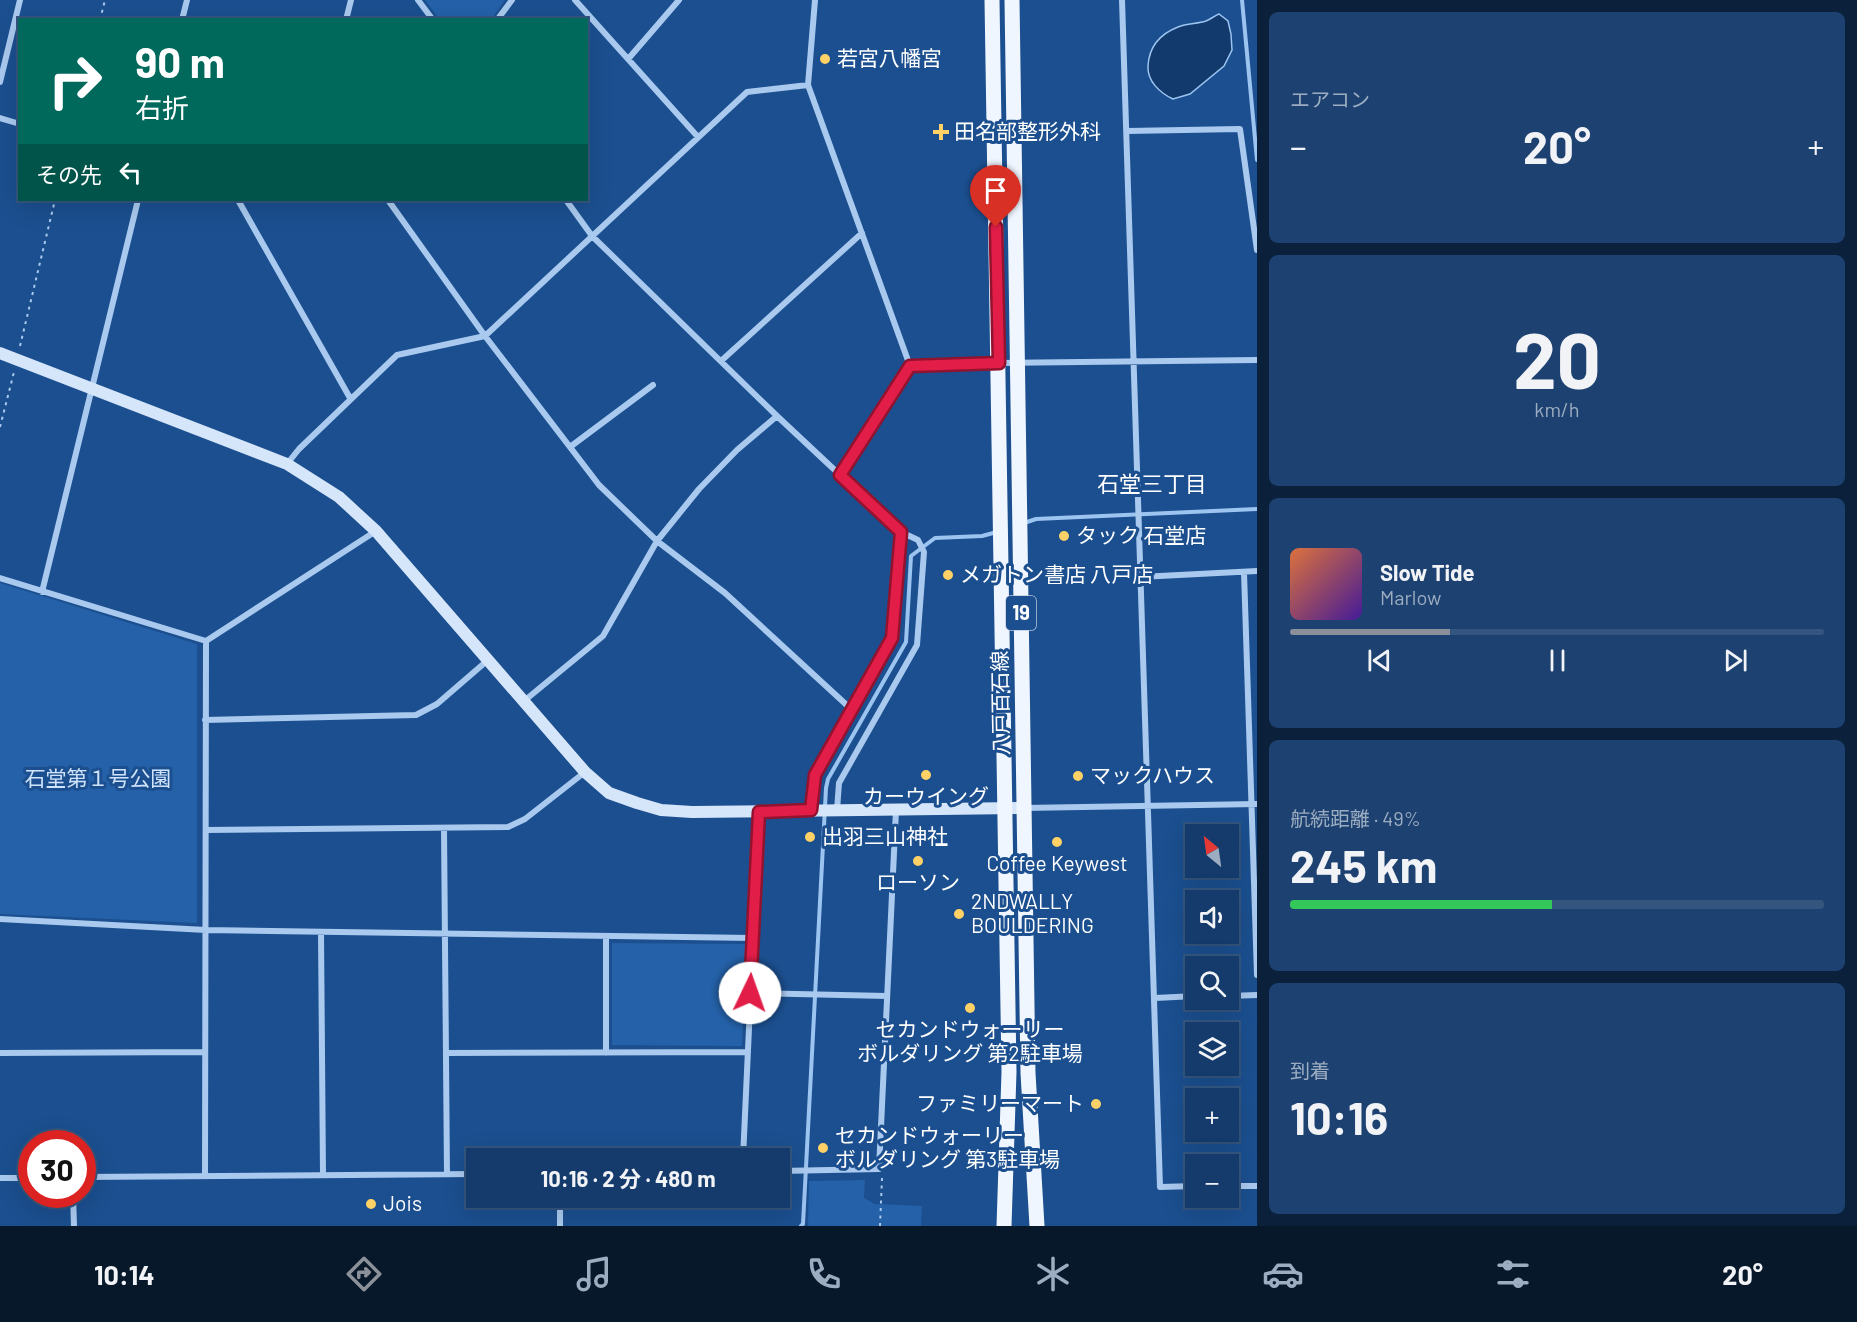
<!DOCTYPE html>
<html lang="ja">
<head>
<meta charset="utf-8">
<style>
  body { margin:0; font-family:Barlow,"Noto Sans JP",sans-serif; background:#1d4271; color:#f1f3f6; height:100vh; display:flex; flex-direction:column; font-size:22px; white-space:nowrap }
  * { box-sizing:border-box; margin:0 }
  p { font-size:20px; color:#9dadc1 }
  .icon { flex:none; width:33px; height:33px; fill:none; stroke:currentColor; stroke-width:2; stroke-linecap:round; stroke-linejoin:round }
  .map { position:relative; flex:1; overflow:hidden }
  .details { display:flex; flex-direction:column; gap:12px; padding:12px; background:#0b203b; width:600px }
  .details>* { flex:none }
  .banner { position:absolute; left:18px; top:18px; width:570px; height:183px; border-radius:0px; box-shadow:0 6px 24px #0002,0 0 0 2px #33557e; background:#00695c; color:#fff; overflow:hidden }
  .needle { width:39px; rotate:331deg }
  .fabs { position:absolute; left:1185px; top:824px; display:grid; gap:12px }
  .fabs a { display:grid; place-items:center; width:54px; height:54px; border-radius:0px; background:#143b6b; box-shadow:0 6px 24px #0002,0 0 0 2px #33557e; font-size:30px }
  .speed { position:absolute; left:18px; top:1130px; display:flex; gap:12px; font-size:30px; font-weight:700; text-align:center }
  .speed>* { display:grid; place-content:center; width:78px; height:78px; border-radius:50%; background:#143b6b; box-shadow:0 6px 24px #0002,0 0 0 2px #33557e; line-height:1 }
  .speed .limit { border:9px solid #d22; background:#fff; color:#111 }
  .pin { position:absolute; display:grid; place-items:center; width:51px; height:51px; color:#fff; margin:-62px -26px; border-radius:50% 50% 50% 0; rotate:-45deg; box-shadow:0 0 6px #0007 }
  .pin .icon { rotate:45deg }
  .me { position:absolute; width:66px; margin:-33px; rotate:3deg; stroke-linejoin:round; filter:drop-shadow(0 0 4px #0008) }
  .turn { display:flex; align-items:center; gap:21px; height:126px; padding:0 18px; font-size:27px }
  .turn .icon { width:78px; height:78px; stroke-width:2.5 }
  .turn b { display:block; font-size:42px; line-height:51px }
  .then { display:flex; align-items:center; height:57px; padding:0 18px; background:#0003; gap:12px; font-size:22px }
  .big { font-size:45px; font-weight:700; line-height:1.1 }
  .details .card { flex:1; display:flex; flex-direction:column; justify-content:center; gap:9px; min-width:0; padding:0 21px; border-radius:9px; background:#1d4271 }
  .details .dial { align-items:center; gap:0 }
  .dial b { font-size:78px; line-height:1 }
  .song { display:flex; align-items:center; gap:18px }
  .cover { width:72px; height:72px; border-radius:9px; background:linear-gradient(135deg,hsl(20 70% 55%),hsl(260 70% 35%)) }
  .played { height:6px; border-radius:3px; background:linear-gradient(90deg,#8c9099 30%,#33557e 30%) }
  .keys { display:flex; justify-content:space-around; direction:ltr }
  .heat { display:flex; justify-content:space-between; align-items:center; font-size:33px; direction:ltr }
  .charge { height:9px; border-radius:4px; background:linear-gradient(90deg,#34c759 49%,#33557e 0) }
  .trip { position:absolute; left:466px; top:1148px; width:324px; height:60px; border-radius:0px; background:#143b6b; box-shadow:0 6px 24px #0002,0 0 0 2px #33557e; font-weight:700; line-height:60px; text-align:center }
  .tab-bar { display:flex; height:96px; justify-content:space-around; align-items:center; background:#08182b; color:#9dadc1 }
  .tab-bar .icon { width:42px; height:42px }
  .tab-bar .current { color:#8c9099 }
  .tab-bar b { font-size:27px; color:#f1f3f6 }
  main { display:flex; flex:1; min-height:0 }
  .map>svg:first-child { display:block }
  .green { fill:#2461a8 }
  .water { fill:#123a6d; stroke:#9cc4f0; stroke-width:1.5 }
  .lines { fill:none; stroke-linecap:round; stroke-linejoin:round }
  .stream { stroke:#9cc4f0; stroke-width:4 }
  .path { stroke:#a9c9ee; stroke-width:2; stroke-dasharray:3 4.5; stroke-linecap:butt }
  .street { stroke:#a9c9ee; stroke-width:6 }
  .secondary { stroke:#d6e6fa; stroke-width:12 }
  .primary { stroke:#f0f6ff; stroke-width:15 }
  .route-casing { stroke:#92132f; stroke-width:15 }
  .route { stroke:#e11d48; stroke-width:10 }
  .poi-dot { fill:#ffd166; stroke:#1b4f8f; stroke-width:2 }
  .labels { text-anchor:middle; stroke-width:6; stroke-linejoin:round; paint-order:stroke }
  .shield { fill:#1b4f8f; stroke:#bbcadd; stroke-width:1.5 }
  .shield-label { font-size:20px; font-weight:bold; fill:#fff }
  .poi-label { font-size:21px; fill:#fff; stroke:#1b4f8f; text-anchor:start }
  .street-label { font-size:21px; fill:#fff; stroke:#1b4f8f }
  .park-label { font-size:21px; fill:#cfe3fa; stroke:#1b4f8f }
  .neighbourhood-label { font-size:22px; fill:#fff; stroke:#1b4f8f }
</style>
</head>
<body>
<main>
<div class="map">
<svg width="1257" height="1226" viewBox="0 0 1257 1226">
  <rect width="100%" height="100%" fill="#1b4f8f"/>
  <path class="green" d="M425,0h80l-14,20 -52,-1z
    M0,583l197,61v279l-197,-9z
    M612,943l134,1 -4,102 -130,-1z
    M865,1180l-1,18 11,6 47,2 -1,20h-113l1,-45z"/>
  <path class="water" d="M1219,14l9,7 3,13 1,16 -8,16 -34,28 -17,5c-13,-6 -26,-18 -25,-33 1,-19 12,-32 30,-39 9,-4 19,-3 28,-6 5,-2 8,-5 13,-7z"/>
  <g class="lines">
    <path class="stream" d="M1242,0l15,160
      M1024,523l12,-4 221,-10
      M801,1226l2,-2 23,-436 2,-9 78,-137 5,-86 24,-18 47,-2 15,-4"/>
    <path class="path" d="M100,20l5,-20
      M20,346l35,-146
      M0,427l14,-55
      M880,1226l2,-48"/>
    <path class="street" d="M418,0l15,20
      M575,0l123,137
      M815,0l-7,85 102,281 89,-3 258,-3
      M1122,0l38,1187 36,-1
      M182,20l5,-20
      M346,20l5,-20
      M497,20l15,-20
      M629,58l50,-58
      M0,82l20,-82
      M0,118l20,6
      M1127,131l113,-2 17,121
      M238,200l112,198
      M388,200l97,136 114,149 58,56 68,52 126,116
      M566,200l26,36 185,180 124,116 -8,106 -78,137 -4,35
      M721,361l141,-128
      M570,447l83,-62
      M287,464l12,-15 98,-94 88,-19 262,-244 61,-7
      M840,475l70,-109
      M1244,572l13,403
      M1140,577l117,-6
      M0,578l206,63 -1,535
      M42,592l96,-392
      M206,641l170,-110
      M524,701l79,-65 54,-95 42,-52 38,-39 40,-34
      M205,720l211,-5 21,-11 51,-44
      M1024,808l233,-4
      M837,810l2,-27 78,-138 7,-93 -6,-12 -17,-8
      M444,828l3,346
      M206,830l302,-3 17,-8 60,-47
      M0,919l206,11 547,8
      M321,932l2,243
      M606,937v116
      M750,993l137,3
      M1228,996l29,-1
      M1155,998l41,-2
      M0,1053l205,-1
      M446,1053l301,-1
      M743,1158l16,-346
      M780,1171l99,-2 17,-359
      M82,1177l395,-3
      M0,1178h32
      M1228,1186h29
      M73,1194l1,32
      M560,1226v-29"/>
    <path class="secondary" d="M0,353l287,111 52,33 37,34 209,241 24,21 28,10 24,7 31,2 331,-4"/>
    <path class="primary" d="M992,0l17,1072 -5,154
      M1012,0l16,1073 9,153"/>
  </g>
  <g class="lines">
    <g class="route-casing">
      <path id="route" d="M750,993l9,-181 52,-2 4,-35 77,-137 9,-106 -61,-57 70,-109 89,-3 -3,-136"/>
    </g>
    <use href="#route" class="route"/>
  </g>
  <g class="poi-dot">
    <circle cx="825" cy="59" r="6"/>
    <path d="M938 123h6v6h6v6h-6v6h-6v-6h-6v-6h6z"/>
    <circle cx="1064" cy="536" r="6"/>
    <circle cx="948" cy="575" r="6"/>
    <circle cx="926" cy="775" r="6"/>
    <circle cx="1078" cy="776" r="6"/>
    <circle cx="810" cy="837" r="6"/>
    <circle cx="1057" cy="842" r="6"/>
    <circle cx="918" cy="861" r="6"/>
    <circle cx="959" cy="914" r="6"/>
    <circle cx="970" cy="1008" r="6"/>
    <circle cx="1096" cy="1104" r="6"/>
    <circle cx="823" cy="1148" r="6"/>
    <circle cx="371" cy="1204" r="6"/>
  </g>
  <g class="labels">
    <rect class="shield" x="1006" y="596" width="30" height="34" rx="4.5"/>
    <g class="shield-label">
      <text x="1021" y="620">19</text>
    </g>
    <g class="poi-label">
      <text x="837" y="66">若宮八幡宮</text>
      <text x="954" y="139">田名部整形外科</text>
      <text x="1076" y="543">タック 石堂店</text>
      <text x="960" y="582">メガトン書店 八戸店</text>
      <text x="1090" y="783">マックハウス</text>
      <text x="926" y="804" text-anchor="middle">カーウイング</text>
      <text x="822" y="844">出羽三山神社</text>
      <text x="1057" y="871" text-anchor="middle">Coffee Keywest</text>
      <text x="918" y="890" text-anchor="middle">ローソン</text>
      <text x="971" y="909">2NDWALLY<tspan x="971" dy="24">BOULDERING</tspan></text>
      <text x="970" y="1037" text-anchor="middle">セカンドウォーリー<tspan x="970" dy="24">ボルダリング 第2駐車場</tspan></text>
      <text x="1084" y="1111" text-anchor="end">ファミリーマート</text>
      <text x="835" y="1143">セカンドウォーリー<tspan x="835" dy="24">ボルダリング 第3駐車場</tspan></text>
      <text x="383" y="1211">Jois</text>
    </g>
    <g class="street-label">
      <text transform="translate(1001 703) rotate(-91)" y="7">八戸百石線</text>
    </g>
    <g class="park-label">
      <text x="98" y="786">石堂第１号公園</text>
    </g>
    <g class="neighbourhood-label">
      <text x="1152" y="492">石堂三丁目</text>
    </g>
  </g>
</svg>
<div class="fabs">
<a><svg class="needle" viewBox="-14 -14 28 28"><path d="M0-13l5 13h-10z" fill="#e53935"/><path d="M0 13l5-13h-10z" fill="#9dadc1"/></svg></a>
<a><svg class="icon" aria-label="sound" viewBox="0 0 24 24"><path d="M4 9h4l5-4v14l-5-4H4zM17 9q2 3 0 6"/></svg></a>
<a><svg class="icon" aria-label="search" viewBox="0 0 24 24"><circle cx="10" cy="10" r="6"/><path d="M15 15l6 6"/></svg></a>
<a><svg class="icon" aria-label="layers" viewBox="0 0 24 24"><path d="M12 4l9 5-9 5-9-5zM3 14l9 5 9-5"/></svg></a>
<a>+</a>
<a>−</a>
</div>
<div class="speed"><div class="limit">30</div></div>
<div class="pin" style="left:996px;top:227px;background:#d93025"><svg class="icon" aria-label="arrive" viewBox="0 0 24 24"><path d="M6 21V4h12l-3 4 3 4H6"/></svg></div>
<svg class="me" style="left:750px;top:993px" viewBox="-20 -20 40 40"><circle r="19" fill="#fff"/><path d="M0-13L10 11 0 6-10 11z" fill="#e11d48"/></svg>
<div class="trip">10:16 · 2 分 · 480 m</div>
<div class="banner">
<div class="turn"><svg class="icon" aria-label="right" viewBox="0 0 24 24"><path d="M7 20v-9h11M14 6l5 5-5 5"/></svg><div><b>90 m</b>右折</div></div>
<div class="then">その先<svg class="icon" aria-label="left" viewBox="0 0 24 24"><path d="M17 20v-9H6M10 6l-5 5 5 5"/></svg></div>
</div>
</div>
<section class="details">
<div class="card"><p>エアコン</p>
<div class="heat"><a>−</a><b class="big">20°</b><a>+</a></div>
</div>
<div class="card dial"><b>20</b><p>km/h</p></div>
<div class="card">
<div class="song"><i class="cover"></i><div><b>Slow Tide</b><p>Marlow</p></div></div>
<div class="played"></div>
<div class="keys"><svg class="icon" aria-label="previous" viewBox="0 0 24 24"><path d="M18 5L8 12l10 7zM5 5v14"/></svg><svg class="icon" aria-label="pause" viewBox="0 0 24 24"><path d="M8 5v14M16 5v14"/></svg><svg class="icon" aria-label="next" viewBox="0 0 24 24"><path d="M6 5l10 7-10 7zM19 5v14"/></svg></div>
</div>
<div class="card"><p>航続距離 · 49%</p><b class="big">245 km</b><div class="charge"></div></div>
<div class="card"><p>到着</p><b class="big">10:16</b></div>
</section>
</main>
<nav class="tab-bar">
<b>10:14</b>
<svg class="icon current" aria-label="directions" viewBox="0 0 24 24"><path d="M12 3l9 9-9 9-9-9zM9 14v-3h6M13 9l2 2-2 2"/></svg>
<svg class="icon" aria-label="music" viewBox="0 0 24 24"><path d="M9 18V5l10-2v13"/><circle cx="6" cy="18" r="3"/><circle cx="16" cy="16" r="3"/></svg>
<svg class="icon" aria-label="phone" viewBox="0 0 24 24"><path d="M5 4h4l2 5-3 2q2 4 5 5l2-3 5 2v4C11 20 4 13 5 4z"/></svg>
<svg class="icon" aria-label="climate" viewBox="0 0 24 24"><path d="M12 3v18M4 7l16 10M4 17L20 7"/></svg>
<svg class="icon" aria-label="car" viewBox="0 0 24 24"><path d="M5 17H2v-5l4-1 3-4h7l3 4 3 1v5h-3M9 17h6M6 11h13"/><circle cx="7" cy="17" r="2"/><circle cx="17" cy="17" r="2"/></svg>
<svg class="icon" aria-label="filters" viewBox="0 0 24 24"><path d="M4 7h16M4 17h16"/><circle cx="9" cy="7" r="2"/><circle cx="15" cy="17" r="2"/></svg>
<b>20°</b>
</nav>
</body>
</html>
